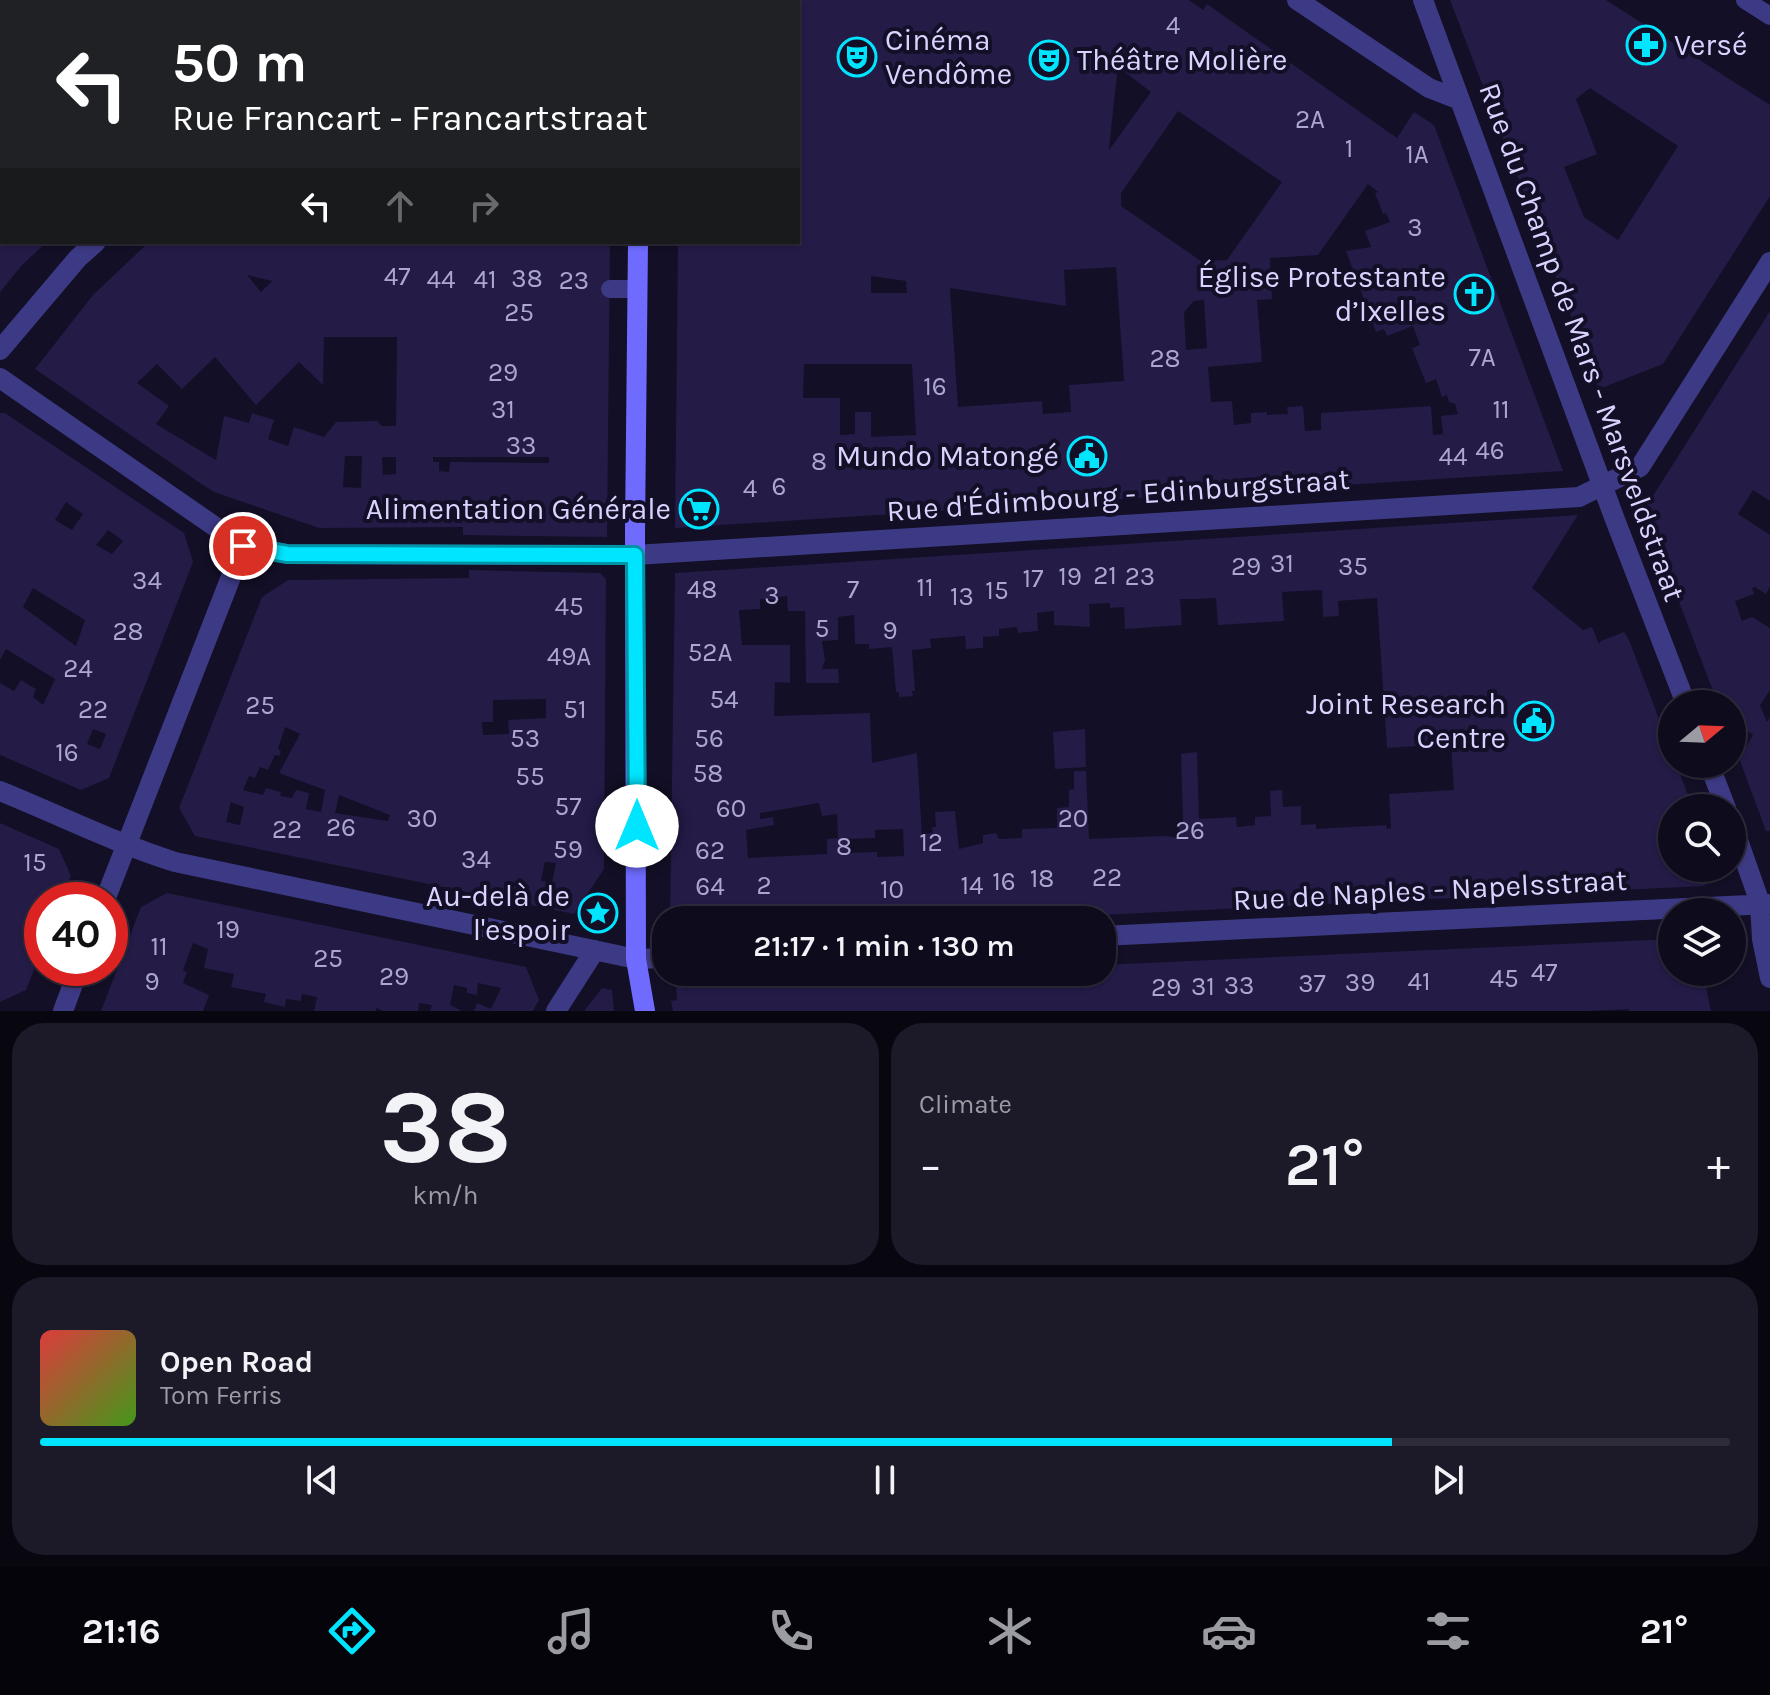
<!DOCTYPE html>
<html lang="en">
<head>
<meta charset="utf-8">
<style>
  body { margin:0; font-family:Karla,sans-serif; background:#1c1929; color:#f1f3f6; height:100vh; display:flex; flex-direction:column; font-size:30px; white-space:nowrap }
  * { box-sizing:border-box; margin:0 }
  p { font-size:26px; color:#9b9ba3 }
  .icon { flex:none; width:44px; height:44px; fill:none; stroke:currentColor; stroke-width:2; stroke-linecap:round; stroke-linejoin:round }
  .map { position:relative; height:1011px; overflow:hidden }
  .sheet { display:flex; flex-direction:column; gap:12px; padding:12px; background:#08060f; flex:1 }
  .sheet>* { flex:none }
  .guide { position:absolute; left:0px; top:0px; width:800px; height:244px; box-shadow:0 2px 6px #0004,0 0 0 2px #2e2b3b; background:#202124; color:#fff; overflow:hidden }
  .needle { width:52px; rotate:71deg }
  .buttons { position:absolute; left:1658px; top:690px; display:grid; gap:16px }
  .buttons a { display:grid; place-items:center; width:88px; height:88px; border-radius:50%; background:#0e0b1c; box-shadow:0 2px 6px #0004,0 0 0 2px #2e2b3b; font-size:40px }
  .speed { position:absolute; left:24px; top:882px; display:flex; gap:16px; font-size:40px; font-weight:700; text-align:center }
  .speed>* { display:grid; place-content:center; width:104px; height:104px; border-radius:50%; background:#0e0b1c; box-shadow:0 2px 6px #0004,0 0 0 2px #2e2b3b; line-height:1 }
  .speed .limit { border:12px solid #d22; background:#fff; color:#111 }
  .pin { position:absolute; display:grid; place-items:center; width:68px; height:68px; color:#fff; margin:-34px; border:4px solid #fff; border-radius:50%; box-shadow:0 2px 8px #0007 }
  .me { position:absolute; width:88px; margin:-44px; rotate:0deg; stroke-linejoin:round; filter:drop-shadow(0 0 6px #0008) }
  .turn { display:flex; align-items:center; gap:28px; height:168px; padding:0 40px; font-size:36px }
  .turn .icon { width:104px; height:104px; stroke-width:2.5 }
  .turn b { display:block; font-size:56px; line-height:68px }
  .lanes { display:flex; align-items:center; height:76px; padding:0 40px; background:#0003; justify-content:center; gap:40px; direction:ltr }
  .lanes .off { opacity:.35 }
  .big { font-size:60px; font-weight:600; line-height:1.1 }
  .sheet .widget { flex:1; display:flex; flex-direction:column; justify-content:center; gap:12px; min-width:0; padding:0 28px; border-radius:32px; background:#1c1929 }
  .sheet .dial { align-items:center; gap:0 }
  .dial b { font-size:104px; line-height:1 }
  .song { display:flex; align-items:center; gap:24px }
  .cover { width:96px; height:96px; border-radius:12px; background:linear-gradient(135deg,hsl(0 70% 55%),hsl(100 70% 35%)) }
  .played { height:8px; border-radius:4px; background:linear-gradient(90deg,#00e5ff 80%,#2e2b3b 80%) }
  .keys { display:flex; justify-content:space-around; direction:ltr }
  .heat { display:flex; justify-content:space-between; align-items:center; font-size:44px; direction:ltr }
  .sheet .tiles { flex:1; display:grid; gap:12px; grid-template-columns:1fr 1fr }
  .widget:last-child { grid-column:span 2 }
  .trip { position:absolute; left:652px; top:906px; width:464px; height:80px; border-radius:32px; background:#0e0b1c; box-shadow:0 2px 6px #0004,0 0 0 2px #2e2b3b; font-weight:600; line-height:80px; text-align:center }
  .tabs { display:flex; height:128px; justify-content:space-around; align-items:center; background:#06040b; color:#9b9ba3 }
  .tabs .icon { width:56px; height:56px }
  .tabs .active { color:#00e5ff }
  .tabs b { font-size:36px; color:#f1f3f6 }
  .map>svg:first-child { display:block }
  .building { fill:#241b47; fill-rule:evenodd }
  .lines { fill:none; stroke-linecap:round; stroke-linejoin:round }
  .lane { stroke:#3d3a85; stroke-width:18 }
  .street { stroke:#3d3a85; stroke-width:20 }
  .secondary { stroke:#6f6bff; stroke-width:20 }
  .route-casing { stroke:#0095a6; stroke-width:20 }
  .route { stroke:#00e5ff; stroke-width:14 }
  .labels { text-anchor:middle; stroke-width:8; stroke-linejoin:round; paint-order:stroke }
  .number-label { font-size:26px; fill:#aca6d1 }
  .poi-label { font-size:30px; fill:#d9d4ff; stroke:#130f26; text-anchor:end }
  .street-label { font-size:30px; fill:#d9d4ff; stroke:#130f26 }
</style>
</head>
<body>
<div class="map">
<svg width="1770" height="1011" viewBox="0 0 1770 1011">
  <rect width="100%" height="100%" fill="#130f26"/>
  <path class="building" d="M798,0h391l14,10 4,-6 190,134 17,-26 3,2 17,11 129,346 -888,57 3,-286h120zM1118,67l33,25 -42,58 5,-49zM1178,111l104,71 -55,78 -26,1 -80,-55v-13zM1368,184l10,8 -3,1 8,21 3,-1 4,9 -25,9 6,16 -25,4 30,81 8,-3 3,7 26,-10 7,19 -8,3 14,35 10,-4 6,18 5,-2 2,7 6,2 3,10 -17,2 2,18 -10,1 -2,-29 -110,7v17l-16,1 -2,-25 -16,1 1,7 -21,1v-3l-16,1v10l-17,2 -2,-24 -21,1 -3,-35 54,-5 -5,-62 15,-1 -2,-41 48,-3zM1116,267l8,114 -55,4 2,27 -28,2 -1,-13 -84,6 -8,-119 116,18 -2,-36zM871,276l35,5 1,12h-36zM1204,300l3,48 -21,2 -2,-38 10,-11zM804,364h108l4,71 -45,2v-25h-16v22l-15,1v-37h-37z
    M1450,0h156l164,105v91l-107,168 -64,25zM1590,88l88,58 -60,94 -34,-23 -20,-50 33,-13 -21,-55z
    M0,242h47l-24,22 -23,28z
    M149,242h461l-3,295 -144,-2v-8l-144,1 -105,-36 -14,-9 -165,-114 58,-74zM247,275l25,6 -11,11zM324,337h73l-1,89h-14l-5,-5 -41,1 -12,15 -30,-10 -6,19 -20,-7 6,-19 -22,-7 -3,10 -25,-7 -8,44 -60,-36 13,-18 -32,-23 20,-19 25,25 33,-32 41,48 43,-43 24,23zM345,456h17l-1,32 -18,-1zM382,457h14v17l-13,1zM433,457h116v6l-99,-1 -1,10 -10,-1v-9h-6z
    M1770,311v190l-17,-11 -15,24 32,21v52l-4,7 -11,-7 -3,1 2,6 -19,7 7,20 10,-4 18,11v62l-10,15 7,17 3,-5v114h-4l-27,-73 14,-23 -10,-7 -11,5v-29h-14l-74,-194z
    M0,413h5l179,120 9,29 -84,216 -28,12 -81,-35v-72l14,8 7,-11 15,9 -3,8 10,8 12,-26 -49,-30 -6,11zM66,502l17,12 -11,16 -17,-10zM108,530l15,11 -11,13 -16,-9zM33,588l52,32 -9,26 -53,-39zM93,729l13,5 -6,15 -13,-5z
    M1578,515l-46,73 51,42 9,-3 7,17 2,-3 23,-9 5,8 43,113v11h4l17,44h-21v60h44l3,6 -15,12 -707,34h-327l5,-347zM1322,590l1,27 16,-1 -1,-15 39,-3 10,150 30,-2 6,-3v4l28,-3 3,46 -65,4 2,34 -4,1 -1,-4 -70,4v-5l-15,1v-19l-18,1 -1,-17 -12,1 1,25 -16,1v8l-18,2 -1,-10 -37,2 -2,-67 -16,2 2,68h-4l1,16 -16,-2 -75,3 -3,-68h-12v18l-5,1v17l-12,1v20l-35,1v9l-23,1 -3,-6 -13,2v8l-24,6 -4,-38 -20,1 1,15h-4l1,6 -11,1 -5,-81 -45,10 -2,-50 -96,3 1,-34 15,1v-38h-48l-3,-35 21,-1v-10l19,1v-3l8,-1 1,15h17l1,72h33l-1,-14h-16l3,-9 -3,-19 16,-1v-23l16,-2 1,29h14v5l23,-2 4,45h3v5l14,-1 -1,-5h3l-3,-41 19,-2 -1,-9 35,-3 1,13 17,-1v-11l16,-1v-7l18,-2 1,6 20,-2 -1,-18 17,-2v14l36,2 -1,-23 21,-1v5l14,-1 1,22 57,-4 -2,-26h14l22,-1 2,27 66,-4 -2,-29zM819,803l3,13 15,-2 1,24 -11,1v15l-79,4 -2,-28 28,-5 -1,-8 -13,2v-6zM903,829l1,27 -27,1v-5l-28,1 -1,-14 27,-1v-8z
    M469,570l131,3 6,6 -2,290 -30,45 -379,-78 -16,-28 83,-211 26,-17 181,-2zM546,699v19l-38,2 1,14 -26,1 -1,-13h11v-22zM285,727l15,7 -21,39 46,17 -4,22 -15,-3 3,-16 -13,-3 -4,8 -12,-2 1,-4 -15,-4 -3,7 -20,-5 6,-14 6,2 5,-11 8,3 7,-15 4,1 2,-5 -3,-2zM339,795l51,20 -2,6 -53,-8zM231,802l13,5 -4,18 -14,-3zM545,862l11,1 -4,19 -11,-1z
    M1085,729l1,38 -31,2 -2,-37z
    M0,823l59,26 12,27 -10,24h-19v50l-16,40 -26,12z
    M167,893l359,74 13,33 -6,11h-59l3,-8 14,6 10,-21 -23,-5 -1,12 -10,-2v-5l-13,-3 -4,20 12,6h-32l2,-6 -13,-2 -1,8h-35l-6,-3 -2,3h-61l3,-14 -15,-3 -1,7 -15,-2 -1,8 -21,-5 2,-8 -35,-7 3,-13 -30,-6 4,-19 -15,-6 -10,27 4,2 -4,11 26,12 -6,16h-102l40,-104z
    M1672,939v33h31l8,39h-82v-2l-39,2h-917l-2,-10 6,-1 -1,-15 283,-13h143v-7z
    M602,988l10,2 2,21h-30z"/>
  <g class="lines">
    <path class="lane" d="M1745,0l25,16
      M610,289h28"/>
    <path class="street" d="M1297,0l132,88 31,12
      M1423,0l191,517 72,187
      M354,2l3,-2
      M0,76l2,1
      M0,350l78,-92 18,-16
      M0,378l243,168 44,8 348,1 944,-58 61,-30 130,-205
      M1709,764l17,44
      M0,791c59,24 115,52 175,71l461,97 30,-1
      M1732,823l28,80 2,36 8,39
      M105,900l138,-354
      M1102,936l668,-32
      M63,1011l16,-43
      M556,1011l39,-61"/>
    <path class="secondary" d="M639,2v-2
      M638,242l-3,288 1,429 9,52"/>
  </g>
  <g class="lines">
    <g class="route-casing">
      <path id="route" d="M243,546l44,8 348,1 2,271"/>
    </g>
    <use href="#route" class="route"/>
  </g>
  <defs>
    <g id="pharmacy-ring" transform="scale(2)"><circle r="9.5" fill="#130f26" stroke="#00e5ff" stroke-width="1.5"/><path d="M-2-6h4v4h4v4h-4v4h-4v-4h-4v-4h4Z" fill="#00e5ff"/></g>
    <g id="theatre-ring" transform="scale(2)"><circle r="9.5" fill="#130f26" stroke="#00e5ff" stroke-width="1.5"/><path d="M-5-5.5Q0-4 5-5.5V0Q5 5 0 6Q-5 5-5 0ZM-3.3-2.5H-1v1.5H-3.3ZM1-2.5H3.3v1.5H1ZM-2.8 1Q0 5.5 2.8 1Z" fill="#00e5ff"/></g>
    <g id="church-ring" transform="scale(2)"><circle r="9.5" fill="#130f26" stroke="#00e5ff" stroke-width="1.5"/><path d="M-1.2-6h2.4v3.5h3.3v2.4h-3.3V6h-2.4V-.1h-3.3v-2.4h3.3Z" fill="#00e5ff"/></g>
    <g id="civic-ring" transform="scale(2)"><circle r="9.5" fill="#130f26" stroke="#00e5ff" stroke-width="1.5"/><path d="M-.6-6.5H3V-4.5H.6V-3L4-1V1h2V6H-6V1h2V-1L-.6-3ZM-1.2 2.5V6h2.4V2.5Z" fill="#00e5ff"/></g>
    <g id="supermarket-ring" transform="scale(2)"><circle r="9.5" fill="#130f26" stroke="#00e5ff" stroke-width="1.5"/><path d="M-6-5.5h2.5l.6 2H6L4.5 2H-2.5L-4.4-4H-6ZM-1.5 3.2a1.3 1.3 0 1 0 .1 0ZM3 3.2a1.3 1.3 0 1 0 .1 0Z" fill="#00e5ff"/></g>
    <g id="sight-ring" transform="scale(2)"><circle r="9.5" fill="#130f26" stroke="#00e5ff" stroke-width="1.5"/><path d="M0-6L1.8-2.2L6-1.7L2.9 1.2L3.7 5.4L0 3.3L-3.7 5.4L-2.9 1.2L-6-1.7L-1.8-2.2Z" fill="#00e5ff"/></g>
  </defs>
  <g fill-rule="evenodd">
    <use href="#pharmacy-ring" x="1646" y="45"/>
    <use href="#theatre-ring" x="857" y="57"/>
    <use href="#theatre-ring" x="1049" y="60"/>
    <use href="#church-ring" x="1474" y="294"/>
    <use href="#civic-ring" x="1087" y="456"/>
    <use href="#supermarket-ring" x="699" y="509"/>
    <use href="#civic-ring" x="1534" y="721"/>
    <use href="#sight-ring" x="598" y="913"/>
  </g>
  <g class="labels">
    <g class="number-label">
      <text x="1173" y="34">4</text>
      <text x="1310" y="128">2A</text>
      <text x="1349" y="157">1</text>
      <text x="1417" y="163">1A</text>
      <text x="1415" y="236">3</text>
      <text x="397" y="285">47</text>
      <text x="527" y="287">38</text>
      <text x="441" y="288">44</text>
      <text x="485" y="288">41</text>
      <text x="574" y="289">23</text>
      <text x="519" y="321">25</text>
      <text x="1482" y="366">7A</text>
      <text x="1165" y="367">28</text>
      <text x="503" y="381">29</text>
      <text x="935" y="395">16</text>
      <text x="503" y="418">31</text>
      <text x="1501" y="418">11</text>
      <text x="521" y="454">33</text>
      <text x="1490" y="459">46</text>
      <text x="1453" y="465">44</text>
      <text x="819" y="470">8</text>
      <text x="779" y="495">6</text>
      <text x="750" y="497">4</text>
      <text x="1282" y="572">31</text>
      <text x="1246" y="575">29</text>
      <text x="1353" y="575">35</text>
      <text x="1105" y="584">21</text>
      <text x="1070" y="585">19</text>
      <text x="1140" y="585">23</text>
      <text x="1033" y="587">17</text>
      <text x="147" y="589">34</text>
      <text x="925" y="596">11</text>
      <text x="702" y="598">48</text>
      <text x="853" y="598">7</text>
      <text x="997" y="599">15</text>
      <text x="772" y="604">3</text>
      <text x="962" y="605">13</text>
      <text x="569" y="615">45</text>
      <text x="822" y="637">5</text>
      <text x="890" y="639">9</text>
      <text x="128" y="640">28</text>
      <text x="710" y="661">52A</text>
      <text x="569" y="665">49A</text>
      <text x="78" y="677">24</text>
      <text x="724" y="708">54</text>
      <text x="260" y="714">25</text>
      <text x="93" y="718">22</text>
      <text x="575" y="718">51</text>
      <text x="525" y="747">53</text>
      <text x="709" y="747">56</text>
      <text x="67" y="761">16</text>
      <text x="708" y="782">58</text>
      <text x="530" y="785">55</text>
      <text x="568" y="815">57</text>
      <text x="731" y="817">60</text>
      <text x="422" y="827">30</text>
      <text x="1073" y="827">20</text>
      <text x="341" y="836">26</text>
      <text x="287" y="838">22</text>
      <text x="1190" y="839">26</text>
      <text x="931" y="851">12</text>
      <text x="844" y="855">8</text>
      <text x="568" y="858">59</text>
      <text x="710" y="859">62</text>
      <text x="476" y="868">34</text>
      <text x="35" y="871">15</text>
      <text x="1107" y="886">22</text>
      <text x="1042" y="887">18</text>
      <text x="1004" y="890">16</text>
      <text x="764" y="894">2</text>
      <text x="972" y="894">14</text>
      <text x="710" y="895">64</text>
      <text x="892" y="898">10</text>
      <text x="228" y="938">19</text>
      <text x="159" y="955">11</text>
      <text x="328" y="967">25</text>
      <text x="1544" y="981">47</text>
      <text x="394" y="985">29</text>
      <text x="1504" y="987">45</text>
      <text x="152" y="990">9</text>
      <text x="1419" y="990">41</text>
      <text x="1360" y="991">39</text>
      <text x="1312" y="992">37</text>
      <text x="1239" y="994">33</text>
      <text x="1203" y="995">31</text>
      <text x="1166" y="996">29</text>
    </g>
    <g class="poi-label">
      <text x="885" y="50" text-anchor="start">Cinéma<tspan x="885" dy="34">Vendôme</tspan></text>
      <text x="1674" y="55" text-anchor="start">Versé</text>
      <text x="1077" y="70" text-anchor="start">Théâtre Molière</text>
      <text x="1446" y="287">Église Protestante<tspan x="1446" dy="34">d’Ixelles</tspan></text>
      <text x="1059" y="466">Mundo Matongé</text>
      <text x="671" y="519">Alimentation Générale</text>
      <text x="1506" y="714">Joint Research<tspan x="1506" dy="34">Centre</tspan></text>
      <text x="570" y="906">Au-delà de<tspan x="570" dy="34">l'espoir</tspan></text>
    </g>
    <g class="street-label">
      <text transform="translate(1582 342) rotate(70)" y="10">Rue du Champ de Mars - Marsveldstraat</text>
      <text transform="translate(1118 495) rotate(-4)" y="10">Rue d'Édimbourg - Edinburgstraat</text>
      <text transform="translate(1430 890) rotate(-3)" y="10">Rue de Naples - Napelsstraat</text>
    </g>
  </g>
</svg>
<div class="buttons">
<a><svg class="needle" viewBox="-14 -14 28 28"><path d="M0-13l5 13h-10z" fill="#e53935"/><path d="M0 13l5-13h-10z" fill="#9b9ba3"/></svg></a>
<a><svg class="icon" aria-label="search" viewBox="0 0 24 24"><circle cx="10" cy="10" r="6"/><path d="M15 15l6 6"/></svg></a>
<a><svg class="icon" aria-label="layers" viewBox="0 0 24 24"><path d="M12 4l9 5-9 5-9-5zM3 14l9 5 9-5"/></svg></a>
</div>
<div class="speed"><div class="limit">40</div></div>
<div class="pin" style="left:243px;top:546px;background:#d93025"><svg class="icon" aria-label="arrive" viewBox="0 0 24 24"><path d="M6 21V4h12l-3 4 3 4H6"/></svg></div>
<svg class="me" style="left:637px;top:826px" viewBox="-20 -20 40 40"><circle r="19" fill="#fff"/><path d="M0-13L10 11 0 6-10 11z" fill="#00e5ff"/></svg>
<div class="trip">21:17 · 1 min · 130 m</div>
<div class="guide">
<div class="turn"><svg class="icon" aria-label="left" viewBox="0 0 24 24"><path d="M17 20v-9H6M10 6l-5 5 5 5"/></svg><div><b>50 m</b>Rue Francart - Francartstraat</div></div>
<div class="lanes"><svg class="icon" aria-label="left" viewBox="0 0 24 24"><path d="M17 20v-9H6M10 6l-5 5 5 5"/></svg><svg class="icon off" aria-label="ahead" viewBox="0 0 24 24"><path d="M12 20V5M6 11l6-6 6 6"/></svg><svg class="icon off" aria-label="right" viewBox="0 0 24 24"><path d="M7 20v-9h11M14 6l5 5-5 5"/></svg></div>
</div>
</div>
<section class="sheet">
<div class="tiles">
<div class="widget dial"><b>38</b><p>km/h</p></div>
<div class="widget"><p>Climate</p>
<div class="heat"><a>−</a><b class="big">21°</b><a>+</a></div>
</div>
<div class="widget">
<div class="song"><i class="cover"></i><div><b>Open Road</b><p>Tom Ferris</p></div></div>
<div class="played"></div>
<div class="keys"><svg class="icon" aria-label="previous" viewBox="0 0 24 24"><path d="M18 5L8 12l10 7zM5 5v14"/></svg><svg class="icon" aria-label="pause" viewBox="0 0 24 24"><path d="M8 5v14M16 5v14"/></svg><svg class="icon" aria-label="next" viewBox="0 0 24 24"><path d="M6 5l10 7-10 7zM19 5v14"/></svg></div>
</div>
</div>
</section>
<nav class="tabs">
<b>21:16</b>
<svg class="icon active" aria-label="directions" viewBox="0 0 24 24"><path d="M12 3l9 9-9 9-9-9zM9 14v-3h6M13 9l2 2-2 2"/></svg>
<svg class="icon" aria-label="music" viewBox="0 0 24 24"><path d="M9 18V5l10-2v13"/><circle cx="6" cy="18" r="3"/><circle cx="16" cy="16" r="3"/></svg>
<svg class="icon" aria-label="phone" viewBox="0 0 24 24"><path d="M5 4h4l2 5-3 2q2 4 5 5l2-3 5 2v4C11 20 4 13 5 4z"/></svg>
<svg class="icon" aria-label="climate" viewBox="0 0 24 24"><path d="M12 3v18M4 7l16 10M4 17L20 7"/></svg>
<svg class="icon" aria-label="car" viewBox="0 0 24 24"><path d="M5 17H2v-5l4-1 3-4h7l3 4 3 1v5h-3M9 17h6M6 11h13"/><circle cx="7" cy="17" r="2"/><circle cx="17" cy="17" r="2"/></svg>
<svg class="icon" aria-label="filters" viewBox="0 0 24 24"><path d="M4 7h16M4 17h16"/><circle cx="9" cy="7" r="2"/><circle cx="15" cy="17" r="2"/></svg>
<b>21°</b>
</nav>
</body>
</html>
